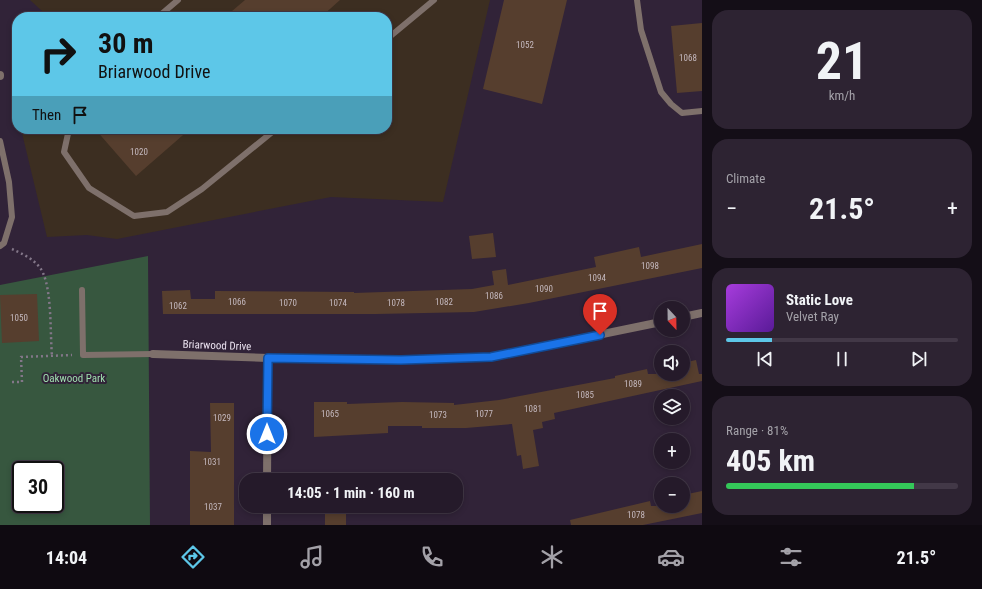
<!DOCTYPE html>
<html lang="en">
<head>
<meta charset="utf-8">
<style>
  body { margin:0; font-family:"Roboto Condensed",sans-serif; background:#2d2332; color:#f1f3f6; height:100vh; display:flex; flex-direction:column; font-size:15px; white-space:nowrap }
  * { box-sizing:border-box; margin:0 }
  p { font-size:13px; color:#a3a1a8 }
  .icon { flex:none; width:22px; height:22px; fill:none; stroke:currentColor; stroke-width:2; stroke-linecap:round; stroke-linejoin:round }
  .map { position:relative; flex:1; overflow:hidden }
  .drawer { display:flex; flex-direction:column; gap:10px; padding:10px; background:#140e17; width:280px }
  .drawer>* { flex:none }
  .guide { position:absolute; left:12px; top:12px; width:380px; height:122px; border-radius:16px; box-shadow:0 2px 6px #0003,0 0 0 1px #423847; background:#5dc7e8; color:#111; overflow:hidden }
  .needle { width:26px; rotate:158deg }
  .buttons { position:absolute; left:654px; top:301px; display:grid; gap:8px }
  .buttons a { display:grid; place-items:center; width:36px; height:36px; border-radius:50%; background:#251a2a; box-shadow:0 2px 6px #0003,0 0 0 1px #423847; font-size:20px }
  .speed { position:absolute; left:12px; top:461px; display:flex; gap:8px; font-size:20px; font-weight:700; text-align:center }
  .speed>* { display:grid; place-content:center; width:52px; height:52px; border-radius:50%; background:#251a2a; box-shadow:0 2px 6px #0003,0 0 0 1px #423847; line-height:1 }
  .speed .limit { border:2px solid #111; border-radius:6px; background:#fff; color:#111 }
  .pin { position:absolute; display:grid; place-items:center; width:34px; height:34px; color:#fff; margin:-41px -17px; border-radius:50% 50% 50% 0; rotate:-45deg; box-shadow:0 0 4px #0007 }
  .pin .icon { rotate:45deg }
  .me { position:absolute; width:44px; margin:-22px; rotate:0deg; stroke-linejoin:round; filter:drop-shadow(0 0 3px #0008) }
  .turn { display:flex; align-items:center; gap:14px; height:84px; padding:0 20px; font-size:18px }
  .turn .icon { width:52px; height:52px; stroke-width:2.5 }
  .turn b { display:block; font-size:28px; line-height:34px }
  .then { display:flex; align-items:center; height:38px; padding:0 20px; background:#0003; gap:8px; font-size:15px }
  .big { font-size:30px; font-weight:700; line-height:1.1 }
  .drawer .widget { flex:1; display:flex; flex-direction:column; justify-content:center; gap:6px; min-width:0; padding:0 14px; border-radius:16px; background:#2d2332 }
  .drawer .dial { align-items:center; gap:0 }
  .dial b { font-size:52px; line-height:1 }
  .song { display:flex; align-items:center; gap:12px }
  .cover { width:48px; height:48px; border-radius:6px; background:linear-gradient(135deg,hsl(280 70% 55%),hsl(270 70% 35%)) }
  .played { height:4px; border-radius:2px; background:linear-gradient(90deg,#5dc7e8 20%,#423847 20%) }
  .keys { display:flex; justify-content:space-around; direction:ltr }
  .heat { display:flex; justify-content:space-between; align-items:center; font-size:22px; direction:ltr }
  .charge { height:6px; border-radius:3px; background:linear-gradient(90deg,#34c759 81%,#423847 0) }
  .trip { position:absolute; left:239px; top:473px; width:224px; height:40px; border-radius:16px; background:#251a2a; box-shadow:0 2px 6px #0003,0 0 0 1px #423847; font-weight:700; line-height:40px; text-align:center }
  .menu { display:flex; height:64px; justify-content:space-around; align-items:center; background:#0f0a11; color:#a3a1a8 }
  .menu .icon { width:28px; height:28px }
  .menu .on { color:#5dc7e8 }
  .menu b { font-size:18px; color:#f1f3f6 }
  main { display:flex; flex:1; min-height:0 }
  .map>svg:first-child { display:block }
  .industrial { fill:#3c2e21 }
  .green { fill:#37573f; fill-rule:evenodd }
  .building { fill:#563e2e }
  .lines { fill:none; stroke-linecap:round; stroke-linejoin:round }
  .path { stroke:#837789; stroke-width:2.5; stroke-dasharray:2 3; stroke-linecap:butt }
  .lane { stroke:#7e706b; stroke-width:6 }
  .street { stroke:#7e706b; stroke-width:8 }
  .route-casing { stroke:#114b97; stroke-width:10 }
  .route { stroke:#1a73e8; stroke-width:7 }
  .labels { text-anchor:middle; stroke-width:4; stroke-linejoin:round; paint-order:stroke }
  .number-label { font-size:9px; fill:#c4b8be }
  .street-label { font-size:11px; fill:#e9e0ee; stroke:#312338 }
  .park-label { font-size:11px; fill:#a0dfaf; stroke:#312338 }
</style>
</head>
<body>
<main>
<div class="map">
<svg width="702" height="525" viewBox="0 0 702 525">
  <rect width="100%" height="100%" fill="#312338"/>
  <path class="industrial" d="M30,0h460l-47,202 -112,-5 -214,42 -30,-4 -40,2 -26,-108h366v-112h-342l-3,-6z"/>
  <path class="green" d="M148,256l2,269h-150v-240zM21,470h34v34h-34z"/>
  <path class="building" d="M245,0h95l-19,17h-96z
    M504,0h63l-25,104 -59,-15z
    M702,23v68l-25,2 -6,-67z
    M95,129h95l-54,47z
    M493,233l3,24 -24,2 -3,-23z
    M702,244v24l-173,35 -55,9 -98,2h-213l-1,-23 28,-1 1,9h24v-8l139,1v1l118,-4 22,-4 -2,-14 14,-2 2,16 88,-18 -2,-10 45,-10 2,10z
    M37,294l2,47 -37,2 -2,-48z
    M696,360l3,14h3v7l-148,32 1,6 -13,3 1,6 -10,2 6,36 -16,3 -2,-14 -4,1 -5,-32 -46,4h-44v-2h-34v7l-74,4v-35h33v2l55,-2 52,1v2l45,-5 116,-22v-2l32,-7 1,5h35v-11z
    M210,403h24v122h-44v-74l21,1z
    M702,491v22l-59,12h-72l-1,-5 80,-19 1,5h32v-11z
    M325,506h21v19h-21z"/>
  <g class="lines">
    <path class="path" d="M12,249c11,5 26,12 31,24 9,20 7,60 9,83
      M12,382h10l-1,-25 51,-2"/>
    <path class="lane" d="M637,0l4,30 20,62 10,12 11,9 20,-2
      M158,17l20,-17
      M387,39l47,-39
      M69,129l-5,23 25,36 45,28 33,-4 35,-23 74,-60
      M0,141l9,41 3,35 -8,26 -4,3
      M82,290l1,65 70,-1"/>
    <path class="street" d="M0,75v1
      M683,317l19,-4
      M153,354l115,4 133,2 90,-3 170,-35
      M267,480l1,-122
      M267,525v-19"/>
  </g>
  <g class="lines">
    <g class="route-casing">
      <path id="route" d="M267,434l1,-76 133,2 90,-3 109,-22"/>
    </g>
    <use href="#route" class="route"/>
  </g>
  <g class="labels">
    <g class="number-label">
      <text x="525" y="48">1052</text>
      <text x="688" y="61">1068</text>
      <text x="139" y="155">1020</text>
      <text x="650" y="269">1098</text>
      <text x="597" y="281">1094</text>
      <text x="544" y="292">1090</text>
      <text x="494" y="299">1086</text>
      <text x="237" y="305">1066</text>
      <text x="444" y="305">1082</text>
      <text x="288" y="306">1070</text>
      <text x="338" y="306">1074</text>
      <text x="396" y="306">1078</text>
      <text x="178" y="309">1062</text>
      <text x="19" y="321">1050</text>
      <text x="633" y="387">1089</text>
      <text x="585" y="398">1085</text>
      <text x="533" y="412">1081</text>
      <text x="330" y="417">1065</text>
      <text x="484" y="417">1077</text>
      <text x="438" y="418">1073</text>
      <text x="222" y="421">1029</text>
      <text x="212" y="465">1031</text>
      <text x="213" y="510">1037</text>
      <text x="636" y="518">1078</text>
    </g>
    <g class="street-label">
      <text transform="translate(217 345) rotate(2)" y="4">Briarwood Drive</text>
    </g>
    <g class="park-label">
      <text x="74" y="382">Oakwood Park</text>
    </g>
  </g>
</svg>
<div class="buttons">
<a><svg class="needle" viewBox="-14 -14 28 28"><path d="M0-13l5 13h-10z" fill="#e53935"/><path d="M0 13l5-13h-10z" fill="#a3a1a8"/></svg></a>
<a><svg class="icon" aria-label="sound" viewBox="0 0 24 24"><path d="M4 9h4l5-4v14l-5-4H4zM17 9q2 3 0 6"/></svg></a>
<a><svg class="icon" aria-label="layers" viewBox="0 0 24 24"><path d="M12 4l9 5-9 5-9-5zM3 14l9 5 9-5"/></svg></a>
<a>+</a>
<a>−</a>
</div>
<div class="speed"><div class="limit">30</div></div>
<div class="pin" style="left:600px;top:335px;background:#d93025"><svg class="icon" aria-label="arrive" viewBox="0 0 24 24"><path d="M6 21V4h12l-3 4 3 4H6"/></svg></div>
<svg class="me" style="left:267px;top:434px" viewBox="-20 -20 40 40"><circle r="17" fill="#1a73e8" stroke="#fff" stroke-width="3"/><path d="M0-11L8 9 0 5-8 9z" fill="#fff"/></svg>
<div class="trip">14:05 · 1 min · 160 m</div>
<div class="guide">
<div class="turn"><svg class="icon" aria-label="right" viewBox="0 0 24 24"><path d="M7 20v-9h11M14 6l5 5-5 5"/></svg><div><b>30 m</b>Briarwood Drive</div></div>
<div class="then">Then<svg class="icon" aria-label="arrive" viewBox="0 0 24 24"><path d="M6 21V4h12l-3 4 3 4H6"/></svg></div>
</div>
</div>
<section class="drawer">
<div class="widget dial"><b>21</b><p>km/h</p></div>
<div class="widget"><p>Climate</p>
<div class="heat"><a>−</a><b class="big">21.5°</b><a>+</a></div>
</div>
<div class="widget">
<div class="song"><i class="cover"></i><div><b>Static Love</b><p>Velvet Ray</p></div></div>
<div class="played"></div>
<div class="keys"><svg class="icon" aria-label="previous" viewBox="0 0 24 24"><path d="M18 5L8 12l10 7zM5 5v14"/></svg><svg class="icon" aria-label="pause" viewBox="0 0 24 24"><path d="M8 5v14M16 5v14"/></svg><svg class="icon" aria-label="next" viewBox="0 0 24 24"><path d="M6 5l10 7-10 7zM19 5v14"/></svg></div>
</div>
<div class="widget"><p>Range · 81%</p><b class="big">405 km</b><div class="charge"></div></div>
</section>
</main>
<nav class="menu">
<b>14:04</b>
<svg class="icon on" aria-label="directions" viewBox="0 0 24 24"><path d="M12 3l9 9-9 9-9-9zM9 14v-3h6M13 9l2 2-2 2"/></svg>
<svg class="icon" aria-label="music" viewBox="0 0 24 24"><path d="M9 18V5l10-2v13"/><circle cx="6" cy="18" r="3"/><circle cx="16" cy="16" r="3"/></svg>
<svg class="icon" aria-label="phone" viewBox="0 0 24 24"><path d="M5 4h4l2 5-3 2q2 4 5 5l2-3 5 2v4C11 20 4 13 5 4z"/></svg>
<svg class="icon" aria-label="climate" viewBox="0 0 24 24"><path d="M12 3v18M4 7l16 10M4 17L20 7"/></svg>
<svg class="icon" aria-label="car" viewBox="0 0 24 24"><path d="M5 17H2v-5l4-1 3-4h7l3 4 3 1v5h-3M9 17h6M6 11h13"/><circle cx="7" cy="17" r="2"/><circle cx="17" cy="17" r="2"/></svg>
<svg class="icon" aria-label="filters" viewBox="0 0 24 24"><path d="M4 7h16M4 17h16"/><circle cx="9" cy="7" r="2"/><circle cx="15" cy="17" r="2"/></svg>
<b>21.5°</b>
</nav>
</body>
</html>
